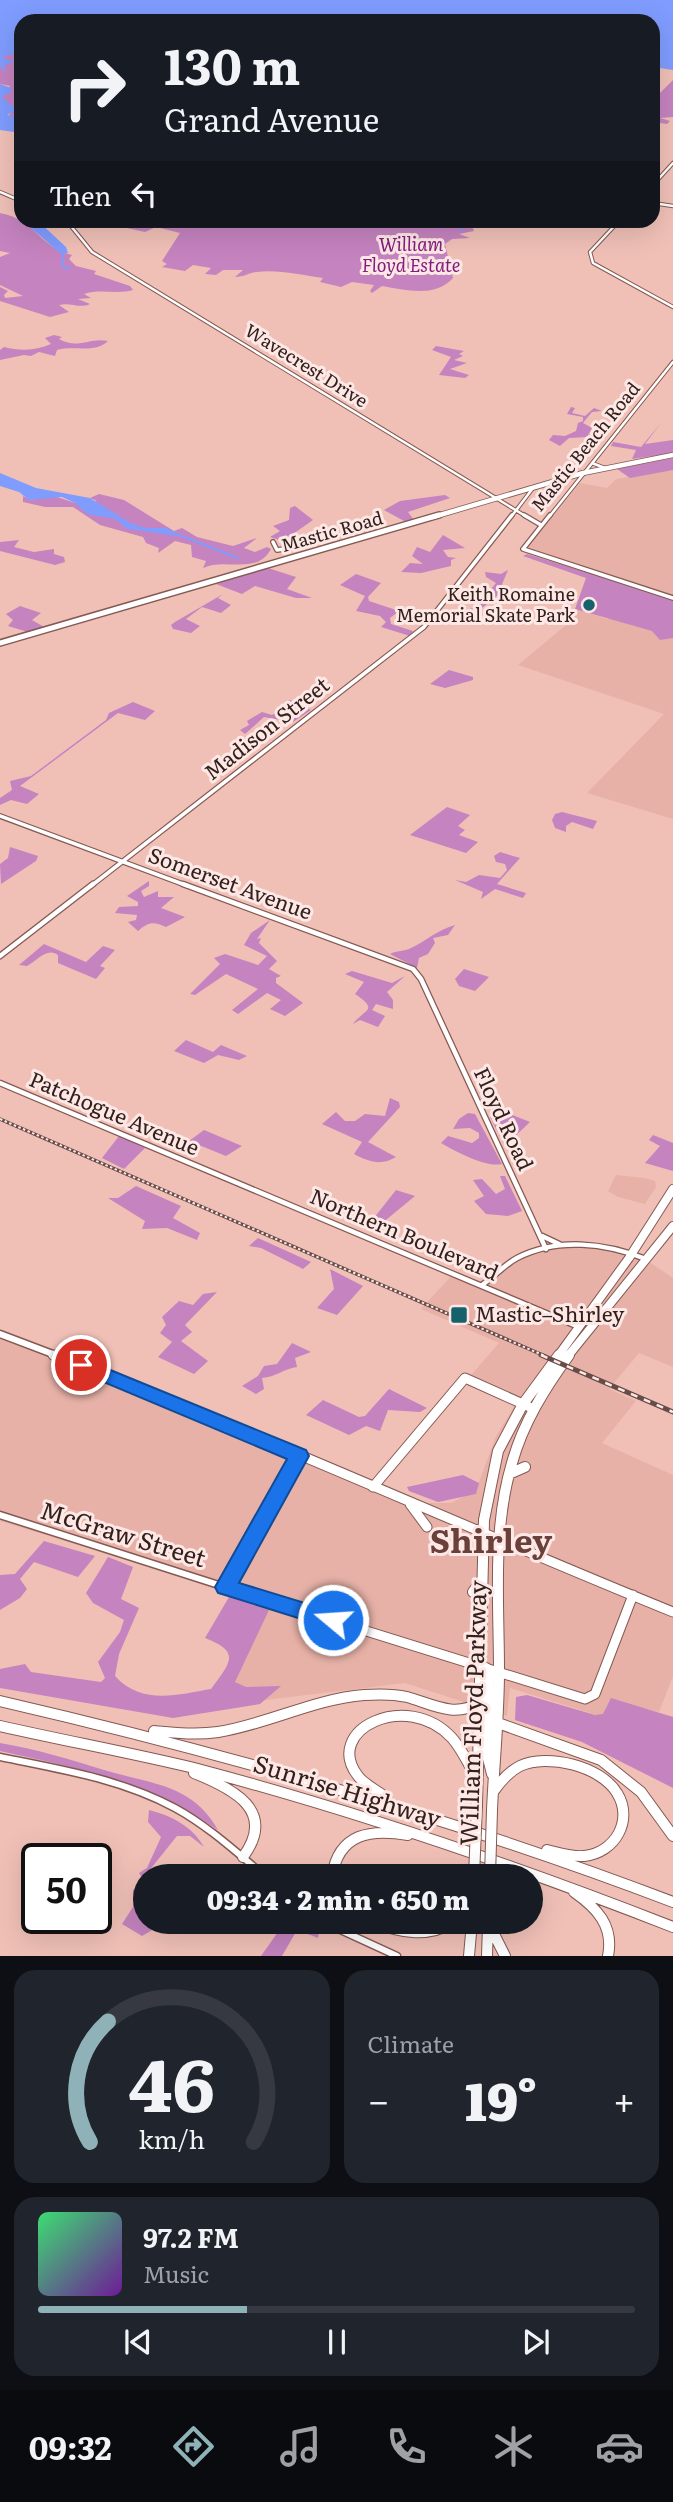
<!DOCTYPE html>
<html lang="en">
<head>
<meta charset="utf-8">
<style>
  body { margin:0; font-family:Literata,serif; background:#20242c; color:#f1f3f6; height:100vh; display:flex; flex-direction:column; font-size:26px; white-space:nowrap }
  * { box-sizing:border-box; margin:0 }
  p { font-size:23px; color:#9ea1a6 }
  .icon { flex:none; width:38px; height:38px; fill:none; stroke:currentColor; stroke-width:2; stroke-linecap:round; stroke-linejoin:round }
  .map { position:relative; height:1956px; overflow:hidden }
  .panel { display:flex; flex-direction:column; gap:14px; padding:14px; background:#0d0f14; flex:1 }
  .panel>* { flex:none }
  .top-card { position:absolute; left:14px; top:14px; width:646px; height:214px; border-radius:21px; box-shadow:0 7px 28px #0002; background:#171b24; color:#f1f3f6; overflow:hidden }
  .speed { position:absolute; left:21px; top:1843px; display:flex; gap:14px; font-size:35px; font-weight:700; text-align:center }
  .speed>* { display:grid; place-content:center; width:91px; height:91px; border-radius:50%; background:#171b24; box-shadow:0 7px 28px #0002; line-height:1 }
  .speed .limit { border:4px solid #111; border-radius:10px; background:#fff; color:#111 }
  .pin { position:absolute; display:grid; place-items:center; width:60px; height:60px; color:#fff; margin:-30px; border:4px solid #fff; border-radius:50%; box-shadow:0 2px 7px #0007 }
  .me { position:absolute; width:77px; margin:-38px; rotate:288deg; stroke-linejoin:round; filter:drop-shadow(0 0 5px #0008) }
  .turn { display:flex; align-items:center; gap:24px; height:147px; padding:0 35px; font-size:32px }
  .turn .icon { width:91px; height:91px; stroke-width:2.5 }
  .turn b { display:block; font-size:49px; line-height:60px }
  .then { display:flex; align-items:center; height:66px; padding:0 35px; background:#0003; gap:14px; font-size:26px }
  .big { font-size:52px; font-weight:800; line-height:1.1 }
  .panel .widget { flex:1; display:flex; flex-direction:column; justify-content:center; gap:10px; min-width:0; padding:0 24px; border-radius:21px; background:#20242c }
  .panel .dial { align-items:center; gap:0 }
  .dial svg { height:182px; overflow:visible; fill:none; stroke:#363941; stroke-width:7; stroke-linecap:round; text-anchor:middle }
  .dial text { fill:#f1f3f6; stroke:none }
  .song { display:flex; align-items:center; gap:21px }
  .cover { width:84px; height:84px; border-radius:10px; background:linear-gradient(135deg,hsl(140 70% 55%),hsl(280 70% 35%)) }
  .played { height:7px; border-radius:4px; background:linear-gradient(90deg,#8eb2b8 35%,#363941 35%) }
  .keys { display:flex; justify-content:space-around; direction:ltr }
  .heat { display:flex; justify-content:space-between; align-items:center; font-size:38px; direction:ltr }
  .panel .tiles { flex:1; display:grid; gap:14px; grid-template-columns:1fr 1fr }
  .widget:last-child { grid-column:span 2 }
  .trip { position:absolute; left:133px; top:1864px; width:410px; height:70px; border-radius:35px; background:#171b24; box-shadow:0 7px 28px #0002; font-weight:800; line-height:70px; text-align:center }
  .tabs { display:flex; height:112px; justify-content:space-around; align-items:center; background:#090b0e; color:#9ea1a6 }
  .tabs .icon { width:49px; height:49px }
  .tabs .active { color:#8eb2b8 }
  .tabs b { font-size:32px; color:#f1f3f6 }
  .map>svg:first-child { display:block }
  .built { fill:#e7b1a7 }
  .green { fill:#c583bf }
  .water { fill:#7f9cfe }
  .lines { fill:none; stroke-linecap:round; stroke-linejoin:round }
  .stream { stroke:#7f9cfe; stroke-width:2 }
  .minor-far3-casing { stroke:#845952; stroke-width:4.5 }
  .minor-far2-casing { stroke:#845952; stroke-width:6 }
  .minor-far1-casing { stroke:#845952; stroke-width:7 }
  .minor-casing { stroke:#845952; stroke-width:9 }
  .major-far3-casing { stroke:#845952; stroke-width:6 }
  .major-far2-casing { stroke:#845952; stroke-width:8 }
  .major-far1-casing { stroke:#845952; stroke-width:9 }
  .major-casing { stroke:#845952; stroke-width:11 }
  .highway-far1-casing { stroke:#845952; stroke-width:10 }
  .highway-casing { stroke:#845952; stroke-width:12 }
  .minor-far3 { stroke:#fff; stroke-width:2.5 }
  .minor-far2 { stroke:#fff; stroke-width:3.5 }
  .minor-far1 { stroke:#fff; stroke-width:4.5 }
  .minor { stroke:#fff; stroke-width:6 }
  .major-far3 { stroke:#fff; stroke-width:4.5 }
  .major-far2 { stroke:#fff; stroke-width:5 }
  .major-far1 { stroke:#fff; stroke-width:6 }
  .major { stroke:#fff; stroke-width:9 }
  .highway-far1 { stroke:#fff; stroke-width:8 }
  .highway { stroke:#fff; stroke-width:10 }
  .rail-far1-casing { stroke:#674c48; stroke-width:3.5 }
  .rail-casing { stroke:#674c48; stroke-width:5 }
  .rail-far1 { stroke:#fde8e5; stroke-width:2; stroke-dasharray:2.5; stroke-linecap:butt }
  .rail { stroke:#fde8e5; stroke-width:2.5; stroke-dasharray:7; stroke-linecap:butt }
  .highway-bridge-casing { stroke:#845952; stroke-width:12; stroke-linecap:butt }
  .highway-bridge { stroke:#fff; stroke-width:10 }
  .route { fill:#1a73e8; stroke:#114b97; stroke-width:2 }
  .poi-dot { fill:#15626d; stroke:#fde8e5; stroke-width:2.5 }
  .labels { text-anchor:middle; stroke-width:6; stroke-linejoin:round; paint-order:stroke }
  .far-park-label { font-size:18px; font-style:italic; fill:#831c7f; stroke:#fde8e5 }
  .far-street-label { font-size:18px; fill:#32201d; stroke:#fde8e5 }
  .far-poi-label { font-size:18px; fill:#32201d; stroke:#fde8e5; text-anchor:end }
  .street-label { font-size:21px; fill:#32201d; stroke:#fde8e5 }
  .poi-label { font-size:21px; fill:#32201d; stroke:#fde8e5; text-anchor:start }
  .near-street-label { font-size:24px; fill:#32201d; stroke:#fde8e5 }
  .near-district-label { font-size:33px; font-weight:bold; fill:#69413a; stroke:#fde8e5 }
</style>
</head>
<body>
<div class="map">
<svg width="673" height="1956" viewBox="0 0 673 1956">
  <rect width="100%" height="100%" fill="#f0c0b7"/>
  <path class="built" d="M673,470v126l-149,-45 56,-68 27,5 9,-9z
    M575,609l32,10 66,-3v203l-86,-26 77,-79 -146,-49 48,-40z
    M616,1175l29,3 10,3 1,6 -11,17 -27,-7 -10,-6z
    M587,1245l55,12 31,21v89l-34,-14 -30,36 27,12 -34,42 71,32v201l-14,36 -49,-12 -4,18 -96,-30 -3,28 -102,-33 -187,23 51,-102 -269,-83v-187l373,153 54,16h24l25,-13 20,-54 24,-39 -49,-22 28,-32 -78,-34 33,-36 28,12 31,-25 33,-11z"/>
  <path class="green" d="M21,50v67l-13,-1 3,-3 -10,-15 9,-12 -10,-2v-27z
    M673,80v37l-13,1 10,3 -3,3 -14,-2 3,-6 -3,-1v-15z
    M0,213c35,6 40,35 72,42l-3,4 7,7 20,5 -2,3 36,12 3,4c-17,5 -32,-2 -49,4l7,4 -13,1 12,5c-11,5 -19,-2 -31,1l10,7 -19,5 -50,-16v-14l8,4 -4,4 1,3 18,-2 -23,-11v-28l10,-4 -10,-2z
    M469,220l5,11 -15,3 11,4 -18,1 -7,5 8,34c-18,20 -47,12 -71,8l-10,7 -2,-2 4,-6 -22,-3 -11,5 -21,-5 3,-4c-21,-3 -46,-9 -67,-6 -8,1 -12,5 -21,5l8,-7h-20l-7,5 -11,-1 6,-6 -18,-3 -8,6 -23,-4 5,-3 -5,-3 18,-28 -24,-6 -11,5 -23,-5 5,-4 -10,-2z
    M54,335l8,2 -3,2c20,11 30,-2 49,2 -14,13 -33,4 -51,9l-2,6 -16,-4 -8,4 -7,-1 -24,5v-10l4,-3c16,4 32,4 47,-3l-6,-6z
    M436,346l28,5 -5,3 4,2 -9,4 13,3 -17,6 19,6 -4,3 -26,-3 12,-18 -19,-7z
    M571,407l4,1 -3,5 13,3 9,-8 8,3 -10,1 -9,11 9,5 -5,9 -18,1 -9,8 -11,-6 4,-5 12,1 11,-5 2,-8 5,-2v-4l-16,-3z
    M661,423l-16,21 28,-4v13l-41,6 4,-9 -25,-4 2,-4 28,5z
    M673,458v12l-43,8 -13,-9z
    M99,494l25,6 50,31 8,-3 15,9 36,9 24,-8 -13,10 11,4 12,-5 4,2c-14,27 -47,8 -68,19l3,-7 -14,-4 -1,-12 -16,-4 -17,12 1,-5 -13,-5 -3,-6 -43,-12 -27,-18h-28l-22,-5v-6l7,4 24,-4 21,7 22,-2 -7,-3z
    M445,495l5,3 -42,14 6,8 -10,1 -20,-11 16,-9z
    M295,506l18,14 -30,21 -13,-4 10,-6 -7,-5 16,-6 1,-12z
    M443,535l22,13 -22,2 5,7 8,1 -5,2v6l-30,7 -20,-1 9,-9 13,1 -11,-8 5,-9 13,5z
    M19,540l-5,7 20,5 20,-3v5l10,3 1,5 -10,3 -55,-14v-9z
    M527,554l146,45v39l-13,2 -8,-9 -77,-22 11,-31 -63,-22z
    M268,568l28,9 -9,12 25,9h-16l-41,-12 -13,8 -26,-10z
    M508,570l-11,26 -19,15 -9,-2 6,-1 11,-10 -30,-6 3,-2 27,5 10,-12 -10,-6 -1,-5 16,2z
    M356,574l25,9 -13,14 1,4 27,9 16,-1 -13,2 -9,7 1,6 22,7 -3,5 -29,-9 5,-5 -6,-6 -24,-5 9,-15 -25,-11z
    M223,594l-5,4 13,7 -10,8 -19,-6 -16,12 14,7 -9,7 -18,-4 -2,-4 4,-3z
    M20,606l21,7 -9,7 14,8 -15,5 -23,-7 5,-6 -7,-6z
    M449,670l24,7v3l-28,8 -15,-4z
    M290,700l21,10 -18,12 -29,-5 -19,17 -5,-4 9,-5 -2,-4 15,-9 10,3 14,-8 -1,-6z
    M133,702l22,9 -10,9 -27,-7 -98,73 19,8 -12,10 -16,-4 -11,5v-7l12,-8 -2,-9 21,-5 75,-56 3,-7z
    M447,807l23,8 -12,11 7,4 -6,5 19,7 -12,11 -56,-18z
    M562,812l35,9 -4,8 -21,-7 -6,4v6l-11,-4 -3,-8 3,-6z
    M10,847l28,9 -2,5 -35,23 -1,-20 8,-6z
    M500,852l20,6 -23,26 29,9 -3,5 -28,-9 -14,10 2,-7 -28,-12 11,2 13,-7 21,3 7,-8 -2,-6 -9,-2 -2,-6z
    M149,881v5l-8,5 3,6 14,-6v6h16l-13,11 24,9 -19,10c-12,-6 -18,-5 -28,4l-10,-9 8,-2 1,-5 -22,-2 4,-6 19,-1v-4l-11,-6z
    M270,920l-13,19 4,-1 -2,5 18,18 -8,8 12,7 -5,2v5l27,20 -18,13 -15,-7 11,-9 -14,-7 -29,21 -6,-4 26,-21 -32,-15 -31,21 -5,-1 30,-30 -6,-6 11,-4 33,11 9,-9 -23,-11 7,-12z
    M455,925l-7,10 -15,3 2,5 -7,11 -9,4 -2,10 -27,-14c7,-4 14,-2 21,-6 15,-7 26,-18 44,-23z
    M44,944l42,18 17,-16 12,4 -15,16 5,2 -9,11 -38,-16v-8c-11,-8 -20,5 -31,11l-8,-1z
    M464,969l25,8 -14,14 -16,-5 -4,-7z
    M352,971l40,12 13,-7 -18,16 6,8v9l-17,-5 -4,6 13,6 -7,11 -18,-7 -7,4c11,-15 27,-13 2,-30l9,-12 -19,-8z
    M186,1040l27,12 8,-7 26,11 -8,4 -21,-5 -14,8 -30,-12z
    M390,1098l9,4 1,5 -32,35 28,15c-15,9 -27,5 -42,-3l8,-12 -40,-18 14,-12 9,9h10l10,-7 20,2z
    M502,1111l28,11 -25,24 -15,-29z
    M468,1113l7,1 27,50c-16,4 -47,-13 -61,-21l7,-7 24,7 7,-5v-5l-9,-5 -17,1 6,-10z
    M204,1130l38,16 -16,10 -37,-15z
    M653,1135l20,8v28l-28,-8 15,-17 -11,-6z
    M119,1136l26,12 -21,21 -22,-11z
    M500,1176h5l17,35 -14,5 -22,-2 -12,-13 10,-5 -11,-16 9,-1 14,15 9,-5z
    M136,1186l45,20 -8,12 27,15 -3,7 -30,-12 -25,1 3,-8 -37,-23h10z
    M396,1190l19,6 -40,33 -7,1 -2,-2z
    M258,1238l53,24 -8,7 -42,-21 -12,-2z
    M330,1269l33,17 -26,29 -20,-7 17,-19z
    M217,1292l-32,33 7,7 -11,9 27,20 -14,13 -36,-17 14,-15 -12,-9 6,-8 -4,-8 17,-16 14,4 10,-11z
    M292,1343l19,9 -16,6 2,9c-14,2 -21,10 -35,11l2,11 -8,5 -14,-8 16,-10 6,-10 13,-2z
    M389,1389l38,19 -7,4 -32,-2 -8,21 -14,-5 -17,9 -43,-20 17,-15 36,17 6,-1z
    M463,1475l16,8 -3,11 -38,8 -29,-11 -2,-4z
    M44,1541l51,15 -17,21 -44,-15 -14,17 7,10 -7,9 -20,12v-35l15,-1z
    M108,1557l25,10 -12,32 18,9 -20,46 -4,22c26,29 62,19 96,13 19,-26 31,-37 -6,-51l24,-41 40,13 -34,72 11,5 35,-1 -21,18 -87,14 -173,-30v-19l25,-5 6,8 70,10 4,-4 -7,-16 22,-30 4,-12 -31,-17 -7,-10z
    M527,1695l68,20 8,-1 8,-16 62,19v71l-91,-46 -67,-22 1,-23z
    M0,1743c36,6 69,16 104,27 45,14 88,13 114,60 -71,-48 -136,-61 -218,-79z
    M149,1810c23,6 43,16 55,37l-14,-11h-13l-29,36 1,4h-4v16h-5l-1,14 6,6v10h10l-1,7 -12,7 -20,-12 11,-17v-17l10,-10 -4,-7 8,-5 14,-31 -13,-15z
    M285,1922h19l15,9 -1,7 -21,-8 -15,26h-21z"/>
  <path class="water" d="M0,0h673v70l-20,-3v-46h-288l-19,-4 -62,4h-263v30l-20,7 14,3 -11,5 2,8 -6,-8z
    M0,84l11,4v4l-9,5 15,13 -10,5 14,2v16l-21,-3z
    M23,221h15l28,26 2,6 -7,1z
    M0,473l36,15 54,10 42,26 14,4h20l14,6 -53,-5 -11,-10 -29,-5 -12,-11 -13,-6 -33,3 -10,-8 -19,-6z"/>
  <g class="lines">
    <path class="stream" d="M461,231l3,-8
      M63,253l-1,13 7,3
      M138,529l44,7 56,22"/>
    <g class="minor-far3-casing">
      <path id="minor-far3" d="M653,185l20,-22
        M0,192l21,9
        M653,203l20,3
        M66,220l26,32 435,265
        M620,220l-30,32 3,11 80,44
        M592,463l13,5
        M511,517l22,-29
        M549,517l124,-155"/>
    </g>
    <g class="minor-far2-casing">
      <path id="minor-far2" d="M524,515l17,10
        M550,515l-27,34 150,49
        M273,542l4,8 14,-2
        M0,816l188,70
        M91,886l333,-259 88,-112"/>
    </g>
    <g class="minor-far1-casing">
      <path id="minor-far1" d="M183,884l230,85 8,10 125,270
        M0,956l93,-72
        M0,1083l579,244
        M542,1236l17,8
        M482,1285c12,-8 22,-20 35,-27 41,-21 88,-15 129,1"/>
    </g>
    <g class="minor-casing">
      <path id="minor" d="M0,1515l225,72
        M0,1757c60,12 121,22 175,51 33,18 61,44 90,68
        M323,1922l74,34"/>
    </g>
    <g class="major-far3-casing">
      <path id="major-far3" d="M433,517l150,-44 90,-18"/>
    </g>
    <g class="major-far2-casing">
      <path id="major-far2" d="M0,643l439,-128"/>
    </g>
    <g class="major-far1-casing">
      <path id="major-far1" d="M0,1334l58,22"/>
    </g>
    <g class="major-casing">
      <path id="major" d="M53,1355c209,80 413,173 620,257
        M299,1456l-74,131 360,112 10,-5 38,-99
        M373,1487l92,-109 69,31
        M410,1504l17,23"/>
    </g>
    <g class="highway-far1-casing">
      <path id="highway-far1" d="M558,1356l71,-98 44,-69
        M568,1356l105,-130"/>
    </g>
    <g class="highway-casing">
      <path id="highway" d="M509,1474l16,-7
        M473,1592l8,-11
        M486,1668l3,8 -2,78 5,20
        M0,1701c229,53 453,117 673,201
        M498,1723l103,37 40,32 32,44
        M0,1726c66,15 132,27 198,43 162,43 319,97 475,158
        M154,1731c22,2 43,4 64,1 50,-8 96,-33 146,-37 14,-1 30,-1 43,2 25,7 47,21 72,6
        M194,1773c40,16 83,38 49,84
        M493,1792c7,-10 15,-20 27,-26 27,-13 81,0 97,27 17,27 -2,60 -33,63 -12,1 -25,-3 -37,-6
        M384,1796c-8,-6 -20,-12 -26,-20 -36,-46 49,-87 94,-38 9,10 16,25 23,37
        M477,1805l7,-285 14,-69 25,-47 36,-49
        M492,1810c2,-46 7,-93 7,-139 0,-69 -7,-141 13,-208 11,-40 33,-75 57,-108
        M332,1876c7,-43 38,-47 76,-41
        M574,1892c23,16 40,34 34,64
        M371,1922c29,10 55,17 83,0
        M488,1922l17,34
        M469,1956l3,-34
        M487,1956l1,-31"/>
    </g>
    <use href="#minor-far3" class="minor-far3"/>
    <use href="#minor-far2" class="minor-far2"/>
    <use href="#minor-far1" class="minor-far1"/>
    <use href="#minor" class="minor"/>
    <use href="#major-far3" class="major-far3"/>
    <use href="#major-far2" class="major-far2"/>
    <use href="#major-far1" class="major-far1"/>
    <use href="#major" class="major"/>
    <use href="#highway-far1" class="highway-far1"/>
    <use href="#highway" class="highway"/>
    <g class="rail-far1-casing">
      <path id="rail-far1" d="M0,1119l545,237"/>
    </g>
    <g class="rail-casing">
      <path id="rail" d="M541,1355l132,57"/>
    </g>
    <use href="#rail-far1" class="rail-far1"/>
    <use href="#rail" class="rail"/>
    <g class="highway-bridge-casing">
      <path id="highway-bridge" d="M474,1876l3,-71
        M490,1876l2,-66"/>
    </g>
    <use href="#highway-bridge" class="highway-bridge"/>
  </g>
  <path class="route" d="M81,1358l225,92 3,6 -70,127 102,31 3,6 -3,7 -8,2 -108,-34 -7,-2 -3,-6 72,-128 -212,-89 -3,-5 3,-5z"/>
  <g class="poi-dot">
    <circle cx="589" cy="605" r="7"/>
    <rect x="450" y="1306" width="18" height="18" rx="3.5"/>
  </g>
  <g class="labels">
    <g class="far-park-label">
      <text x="411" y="251">William<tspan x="411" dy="21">Floyd Estate</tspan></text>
    </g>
    <g class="far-street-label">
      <text transform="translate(306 366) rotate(32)" y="6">Wavecrest Drive</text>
      <text transform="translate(586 447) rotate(-51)" y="6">Mastic Beach Road</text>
      <text transform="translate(332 532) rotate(-16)" y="6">Mastic Road</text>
    </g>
    <g class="far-poi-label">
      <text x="575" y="601">Keith Romaine<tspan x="575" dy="21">Memorial Skate Park</tspan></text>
    </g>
    <g class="street-label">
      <text transform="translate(267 729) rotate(-38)" y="7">Madison Street</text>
      <text transform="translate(230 884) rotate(20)" y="7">Somerset Avenue</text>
      <text transform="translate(114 1114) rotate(23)" y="7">Patchogue Avenue</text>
      <text transform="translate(503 1119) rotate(65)" y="7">Floyd Road</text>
      <text transform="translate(404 1235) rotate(23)" y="7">Northern Boulevard</text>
    </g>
    <g class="poi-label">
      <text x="475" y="1322">Mastic–Shirley</text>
    </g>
    <g class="near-street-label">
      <text transform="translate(123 1535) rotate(17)" y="8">McGraw Street</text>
      <text transform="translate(474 1713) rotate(-88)" y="8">William Floyd Parkway</text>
      <text transform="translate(347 1792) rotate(17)" y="8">Sunrise Highway</text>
    </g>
    <g class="near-district-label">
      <text x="491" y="1553">Shirley</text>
    </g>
  </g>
</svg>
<div class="speed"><div class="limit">50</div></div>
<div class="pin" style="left:81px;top:1365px;background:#d93025"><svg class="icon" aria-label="arrive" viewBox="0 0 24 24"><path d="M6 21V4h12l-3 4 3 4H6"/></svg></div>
<svg class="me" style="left:333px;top:1620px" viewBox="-20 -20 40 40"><circle r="17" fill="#1a73e8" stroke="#fff" stroke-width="3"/><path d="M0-11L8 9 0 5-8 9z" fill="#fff"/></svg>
<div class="trip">09:34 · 2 min · 650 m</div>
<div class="top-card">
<div class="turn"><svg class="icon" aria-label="right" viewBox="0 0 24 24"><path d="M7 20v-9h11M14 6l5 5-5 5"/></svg><div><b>130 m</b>Grand Avenue</div></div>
<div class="then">Then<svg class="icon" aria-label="left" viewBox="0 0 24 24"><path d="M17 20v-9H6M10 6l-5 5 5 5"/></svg></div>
</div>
</div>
<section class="panel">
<div class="tiles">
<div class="widget dial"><svg viewBox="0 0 100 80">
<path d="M14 69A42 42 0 1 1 86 69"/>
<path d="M14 69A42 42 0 0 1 22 16" stroke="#8eb2b8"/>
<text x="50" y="56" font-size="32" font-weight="700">46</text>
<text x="50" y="72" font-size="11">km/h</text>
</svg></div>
<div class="widget"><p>Climate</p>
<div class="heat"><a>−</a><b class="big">19°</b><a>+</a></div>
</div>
<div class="widget">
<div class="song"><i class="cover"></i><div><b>97.2 FM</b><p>Music</p></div></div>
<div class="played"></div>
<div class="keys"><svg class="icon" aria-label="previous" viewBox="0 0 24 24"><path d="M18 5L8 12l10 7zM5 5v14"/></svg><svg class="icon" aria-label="pause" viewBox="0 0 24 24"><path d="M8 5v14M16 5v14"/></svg><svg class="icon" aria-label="next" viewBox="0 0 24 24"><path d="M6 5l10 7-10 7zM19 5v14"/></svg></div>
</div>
</div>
</section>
<nav class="tabs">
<b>09:32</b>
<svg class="icon active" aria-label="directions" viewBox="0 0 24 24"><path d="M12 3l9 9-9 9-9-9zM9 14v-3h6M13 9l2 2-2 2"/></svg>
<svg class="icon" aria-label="music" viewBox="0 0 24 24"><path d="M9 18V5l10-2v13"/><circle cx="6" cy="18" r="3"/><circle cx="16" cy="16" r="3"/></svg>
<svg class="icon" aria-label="phone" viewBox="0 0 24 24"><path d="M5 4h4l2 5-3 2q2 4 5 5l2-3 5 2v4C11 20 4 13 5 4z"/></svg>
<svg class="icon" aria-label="climate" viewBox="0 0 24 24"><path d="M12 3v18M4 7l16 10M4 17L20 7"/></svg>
<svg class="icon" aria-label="car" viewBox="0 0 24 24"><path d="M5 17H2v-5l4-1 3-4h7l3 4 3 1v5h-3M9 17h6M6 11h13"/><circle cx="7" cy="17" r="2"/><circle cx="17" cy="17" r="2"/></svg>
</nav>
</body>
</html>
